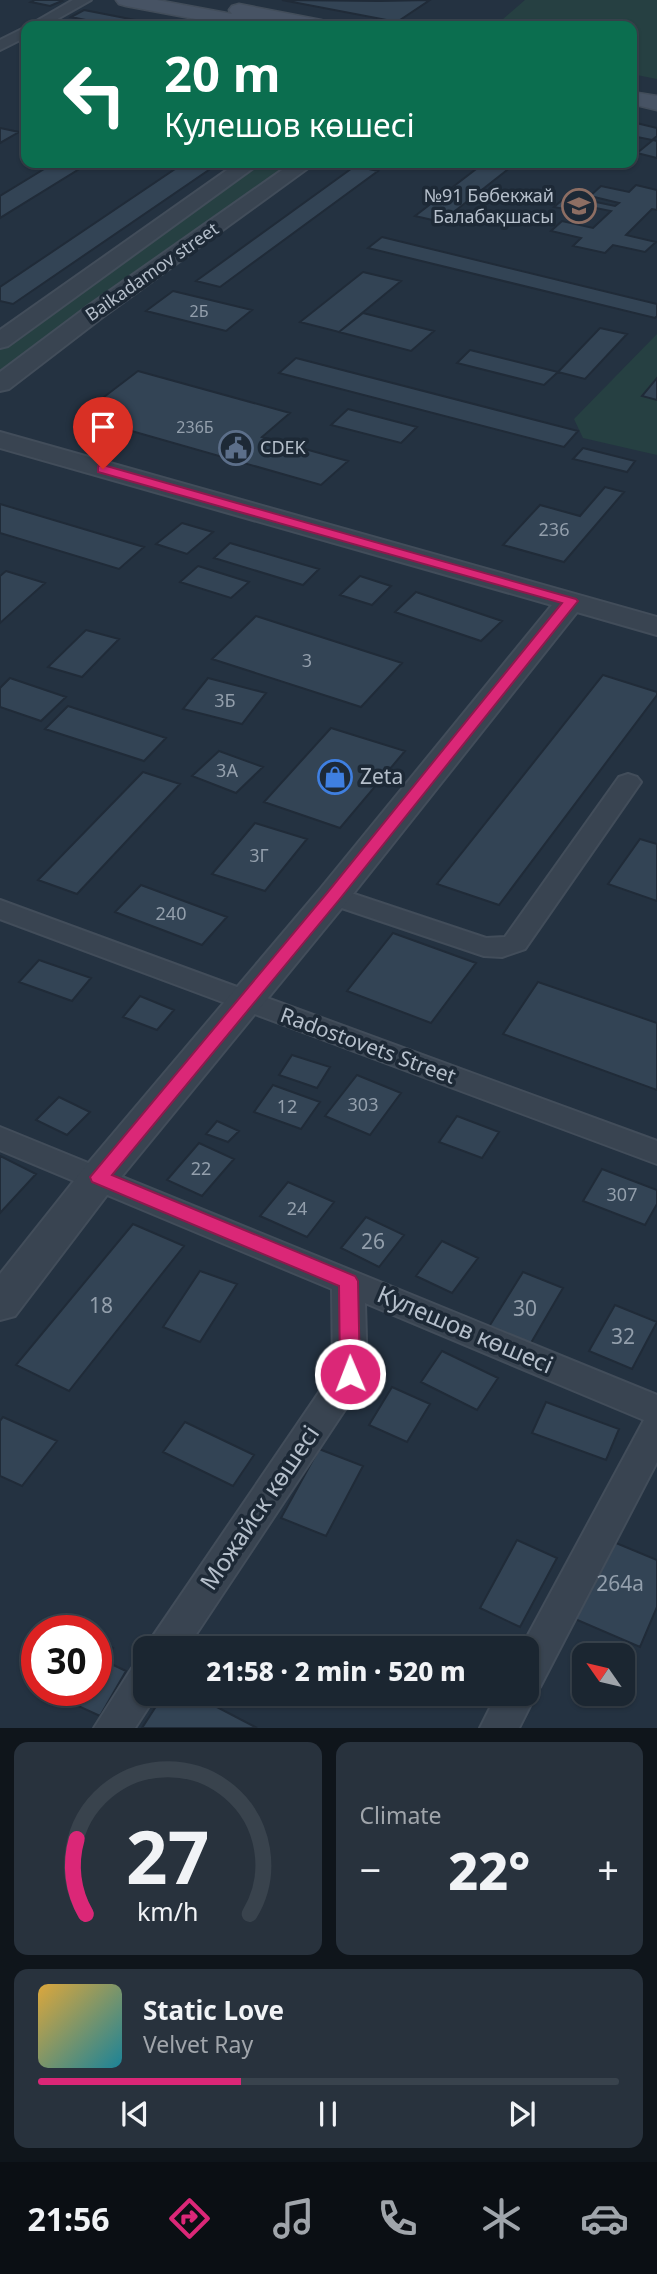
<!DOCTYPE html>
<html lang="en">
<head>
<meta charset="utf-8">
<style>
  body { margin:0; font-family:"Noto Sans",sans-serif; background:#28323d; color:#f1f3f6; height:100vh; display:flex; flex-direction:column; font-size:26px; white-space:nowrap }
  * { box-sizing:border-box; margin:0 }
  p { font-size:23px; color:#a0a5ab }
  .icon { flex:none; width:38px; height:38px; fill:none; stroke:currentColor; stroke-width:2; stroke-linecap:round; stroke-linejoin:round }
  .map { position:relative; height:1728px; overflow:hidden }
  .panel { display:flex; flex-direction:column; gap:14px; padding:14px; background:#0f151b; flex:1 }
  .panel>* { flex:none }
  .top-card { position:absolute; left:21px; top:21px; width:616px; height:147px; border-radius:14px; box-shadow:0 2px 5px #0004,0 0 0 2px #39434d; background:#0b6e4f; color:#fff; overflow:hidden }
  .needle { width:46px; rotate:304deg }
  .tools { position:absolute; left:572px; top:1643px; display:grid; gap:14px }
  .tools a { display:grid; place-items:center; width:63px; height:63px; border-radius:14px; background:#1b2631; box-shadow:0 2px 5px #0004,0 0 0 2px #39434d; font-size:35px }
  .speed { position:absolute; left:21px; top:1615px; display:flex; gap:14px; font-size:35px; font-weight:700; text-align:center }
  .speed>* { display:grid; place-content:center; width:91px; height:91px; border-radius:50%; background:#1b2631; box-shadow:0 2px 5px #0004,0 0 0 2px #39434d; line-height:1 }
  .speed .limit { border:10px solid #d22; background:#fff; color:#111 }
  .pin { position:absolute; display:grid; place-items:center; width:60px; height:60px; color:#fff; margin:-72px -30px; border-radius:50% 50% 50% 0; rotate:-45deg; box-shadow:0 0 7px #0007 }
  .pin .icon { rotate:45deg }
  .me { position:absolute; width:77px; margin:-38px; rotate:359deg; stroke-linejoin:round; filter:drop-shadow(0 0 5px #0008) }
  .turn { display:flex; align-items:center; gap:24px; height:147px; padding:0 28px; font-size:32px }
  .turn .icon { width:91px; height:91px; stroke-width:2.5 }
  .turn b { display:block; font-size:49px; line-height:60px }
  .big { font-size:52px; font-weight:800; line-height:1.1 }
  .panel .widget { flex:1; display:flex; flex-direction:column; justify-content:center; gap:10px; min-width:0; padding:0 24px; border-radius:14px; background:#28323d }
  .panel .dial { align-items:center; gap:0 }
  .dial svg { height:182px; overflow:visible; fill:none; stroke:#39434d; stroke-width:7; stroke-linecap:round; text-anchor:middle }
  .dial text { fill:#f1f3f6; stroke:none }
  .song { display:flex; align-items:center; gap:21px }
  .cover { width:84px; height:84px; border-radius:10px; background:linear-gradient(135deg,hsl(40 70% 55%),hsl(190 70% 35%)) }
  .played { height:7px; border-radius:4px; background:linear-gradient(90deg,#db2777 35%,#39434d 35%) }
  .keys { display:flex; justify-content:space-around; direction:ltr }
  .heat { display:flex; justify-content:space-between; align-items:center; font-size:38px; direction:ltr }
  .panel .tiles { flex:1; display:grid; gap:14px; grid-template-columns:1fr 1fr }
  .widget:last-child { grid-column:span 2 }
  .trip { position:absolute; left:133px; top:1636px; width:406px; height:70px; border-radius:14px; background:#1b2631; box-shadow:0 2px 5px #0004,0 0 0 2px #39434d; font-weight:800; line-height:70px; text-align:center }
  .menu { display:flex; height:112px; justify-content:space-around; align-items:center; background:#0b0f14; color:#a0a5ab }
  .menu .icon { width:49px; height:49px }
  .menu .on { color:#db2777 }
  .menu b { font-size:32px; color:#f1f3f6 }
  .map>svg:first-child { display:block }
  .green { fill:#264042 }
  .building { fill:#345; stroke:#202b38; stroke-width:2 }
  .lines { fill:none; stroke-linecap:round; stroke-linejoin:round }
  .minor-casing { stroke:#424d5a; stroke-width:4 }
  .tertiary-casing { stroke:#424d5a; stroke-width:4 }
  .secondary-casing { stroke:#424d5a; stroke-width:3 }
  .minor { fill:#394451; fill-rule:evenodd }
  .tertiary { fill:#394451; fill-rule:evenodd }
  .secondary { fill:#475364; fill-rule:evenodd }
  .route { fill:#db2777; stroke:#8e194d; stroke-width:2 }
  .labels { text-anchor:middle; stroke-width:7; stroke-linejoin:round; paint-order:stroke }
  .far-number-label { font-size:16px; fill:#939fac }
  .far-poi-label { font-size:18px; fill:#b5bfcb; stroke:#1d2936; text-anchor:end }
  .far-street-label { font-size:18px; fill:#b5bfcb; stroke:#1d2936 }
  .number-label { font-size:18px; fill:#939fac }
  .poi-label { font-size:21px; fill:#b5bfcb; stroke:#1d2936; text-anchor:start }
  .street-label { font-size:21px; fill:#b5bfcb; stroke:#1d2936 }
  .near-number-label { font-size:21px; fill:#939fac }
  .near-street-label { font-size:24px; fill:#b5bfcb; stroke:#1d2936 }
</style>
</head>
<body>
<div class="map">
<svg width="657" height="1728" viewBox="0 0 657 1728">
  <rect width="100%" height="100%" fill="#243241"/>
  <path class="green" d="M525,0h132v79l-25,-5v-48h-137z
    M261,163h39l-300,216v-30z
    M657,334v121l-74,-17 -9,-19z"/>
  <path class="building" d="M35,0h24l3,1 -12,5 -19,-4z
    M282,0l98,1 50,-1 -33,22z
    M84,10l82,16h-51l-44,-9z
    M632,122l25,6v8l-5,4 -20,-4z
    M0,128l19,4 -19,11z
    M653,140l4,1v17l-20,-5z
    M54,163h35l-89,55v-22z
    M184,163h35l-206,141 -13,-3v-14z
    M484,163h32l-75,59 -26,-6z
    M355,166l23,5 -158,116 -24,-6z
    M636,185l21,5v20l-5,-1 -26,26 30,7 -11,10 -32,-7 -8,8 -32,-7 8,-8 -30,-7 11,-10 31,7 18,-17 -15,-3 -7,6 -35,-7 13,-11 48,10 4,-3 -29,-7 11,-10 28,6z
    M382,237l275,67v12l-2,2 -287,-70z
    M363,272l38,9 -62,51 -39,-10z
    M173,291l79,19 -26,21 -80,-20z
    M363,313l71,18 -23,20 -72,-19z
    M600,328l27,6 -42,45 -27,-7z
    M470,350l88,22 -14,13 -87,-22z
    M296,358l282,73 -14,16 -285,-74z
    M138,371l152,42 -28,24 86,24 -27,24 -242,-69z
    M657,378v22l-15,-4z
    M348,409l69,18 -16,16 -70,-18z
    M583,448l52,13 -8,11 -54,-13z
    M605,487l19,5 -60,70 -61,-17 37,-40 40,11z
    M0,504l144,43 -25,22 -119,-36z
    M182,523l31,9 -26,22 -31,-10z
    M230,543l89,26 -16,16 -89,-27z
    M198,566l51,16 -18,16 -51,-16z
    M6,571l39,12 -45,40v-47z
    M360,576l31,10 -19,19 -32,-10z
    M416,592l86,29 -21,20 -86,-29z
    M256,616l146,47 -41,44 -149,-48z
    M86,630l33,9 -37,38 -34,-10z
    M603,675l54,17v3l-158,210 -62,-21z
    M10,678l56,19 -25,24 -41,-14v-19z
    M208,678l58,15 -24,31 -59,-15z
    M68,706l98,32 -22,23 -99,-32z
    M331,728l74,23 -65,77 -76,-26z
    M219,751l44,16 -27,26 -44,-17z
    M143,772l37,12 -103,110 -39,-14z
    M255,823l52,16 -42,52 -53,-17z
    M640,839l17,5v57l-49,-17z
    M141,885l86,32 -25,28 -87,-33z
    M393,933l83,30 -45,60 -84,-32z
    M39,960l52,18 -19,23 -53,-19z
    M538,982l119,41v67l-154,-56z
    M140,996l34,14 -17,20 -34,-13z
    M292,1055l38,12 -13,21 -38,-13z
    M357,1075l44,18 -31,42 -45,-19z
    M273,1085l47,17 -19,27 -47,-17z
    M59,1097l31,15 -23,23 -31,-15z
    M457,1116l42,16 -17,26 -43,-16z
    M217,1121l22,10 -11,11 -22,-8z
    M199,1143l35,16 -32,37 -35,-16z
    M0,1156l36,18 -36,39z
    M602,1169l55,21v14l-12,21 -62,-24z
    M288,1182l46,20 -27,35 -47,-21z
    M366,1217l38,18 -25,32 -38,-19z
    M133,1224l51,22 -115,145 -53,-26z
    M442,1241l36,17 -26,35 -36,-17z
    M200,1271l37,13 -37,58 -37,-15z
    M523,1272l40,16 -35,60 -41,-18z
    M615,1305l42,17 -25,47 -43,-18z
    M442,1351l56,27 -21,32 -56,-28z
    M392,1387l38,17 -23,38 -38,-17z
    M546,1402l73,27 -13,31 -74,-27z
    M3,1417l54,24 -35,45 -22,-10v-55z
    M185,1422l69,33 -21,31 -70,-34z
    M319,1449l44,17 -37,70 -45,-18z
    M604,1538l53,22v47l-17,40 -72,-31z
    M517,1540l40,18 -37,69 -40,-19z
    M50,1619l26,12h-33z
    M96,1640l17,8 -8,13 21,10 -26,45 -48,-22 2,-4h42z
    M164,1694h28l65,34h-115z"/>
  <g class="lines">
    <g class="minor-casing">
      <path id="minor" d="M73,0h18l-46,26h-17z
        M26,27v10l-26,13v-10z
        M628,774l9,3 4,5 -116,167 -23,8 -18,-1 -160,-54 -4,-6 4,-6 9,-3 153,51 19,-1 114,-160z
        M0,900l657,241v23l-657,-245z
        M0,1127l657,268v67l-117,225 -6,3 2,4 -17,34h-39l17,-34h30v-46h-6l123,-228 -279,-117 2,71 -5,10 -175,264h-39l5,-12 180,-264 -1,-83 -332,-139z
        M145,1663v31h12l-22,34h-41l38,-60z"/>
    </g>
    <g class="tertiary-casing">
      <path id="tertiary" d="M237,163h23l-252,183 -8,2v-18z
        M292,163h23l-215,156 -91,70 -9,2v-19l84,-63z
        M0,432l657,185v18l-80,-23 -232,292 -232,283 -98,129 -15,4v-46l85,-107 236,-279 231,-283 -552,-157z"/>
    </g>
    <g class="secondary-casing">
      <path id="secondary" d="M116,0h41l75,14 -3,-4 3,-4 7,-2 82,16 7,2 3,4h-40l-21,-4 3,4h-40l-107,-20 -7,-2z
        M632,92l25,4v14l-25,-6z"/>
    </g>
    <use href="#minor" class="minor"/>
    <use href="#tertiary" class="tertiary"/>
    <use href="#secondary" class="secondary"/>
  </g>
  <path class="route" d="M103,465l473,134 2,2 -239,299 -227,275 243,101 3,5 2,93 -3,6 -7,2 -7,-2 -3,-6 -1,-88 -247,-104 -2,-5 237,-284 235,-290 -464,-131v-6z"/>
  <defs>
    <g id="school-ring" transform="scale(1.75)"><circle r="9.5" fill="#1d2936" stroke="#8d6e63" stroke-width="1.5"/><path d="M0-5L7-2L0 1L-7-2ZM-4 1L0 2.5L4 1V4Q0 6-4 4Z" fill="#8d6e63"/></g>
    <g id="civic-ring" transform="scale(1.75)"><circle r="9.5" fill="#1d2936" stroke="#5c6f8a" stroke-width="1.5"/><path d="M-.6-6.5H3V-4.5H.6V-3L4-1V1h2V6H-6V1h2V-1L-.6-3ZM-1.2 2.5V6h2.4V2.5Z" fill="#5c6f8a"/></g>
    <g id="shop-ring" transform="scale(1.75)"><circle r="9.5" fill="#1d2936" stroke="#3f7fe0" stroke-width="1.5"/><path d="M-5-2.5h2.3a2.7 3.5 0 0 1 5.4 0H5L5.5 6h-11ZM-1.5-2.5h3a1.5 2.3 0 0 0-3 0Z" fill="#3f7fe0"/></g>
  </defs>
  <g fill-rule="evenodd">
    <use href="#school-ring" x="579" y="206"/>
    <use href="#civic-ring" x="236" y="448"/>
    <use href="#shop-ring" x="335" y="777"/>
  </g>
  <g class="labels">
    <g class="far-number-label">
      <text x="199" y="317">2Б</text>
      <text x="195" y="433">236Б</text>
    </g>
    <g class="far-poi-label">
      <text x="554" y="202">№91 Бөбекжай<tspan x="554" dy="21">Балабақшасы</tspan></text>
      <text x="260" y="454" text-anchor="start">CDEK</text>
    </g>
    <g class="far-street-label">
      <text transform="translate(152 272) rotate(-35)" y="6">Baikadamov street</text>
    </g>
    <g class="number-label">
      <text x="554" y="536">236</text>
      <text x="307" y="667">3</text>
      <text x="225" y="707">3Б</text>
      <text x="227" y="777">3А</text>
      <text x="259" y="862">3Г</text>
      <text x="171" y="920">240</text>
      <text x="363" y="1111">303</text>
      <text x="287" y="1113">12</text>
      <text x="201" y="1175">22</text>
      <text x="622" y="1201">307</text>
      <text x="297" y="1215">24</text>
    </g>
    <g class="poi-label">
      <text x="360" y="784">Zeta</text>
    </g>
    <g class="street-label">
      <text transform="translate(368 1046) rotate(20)" y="7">Radostovets Street</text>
    </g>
    <g class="near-number-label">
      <text x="373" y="1249">26</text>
      <text x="101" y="1313">18</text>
      <text x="525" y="1316">30</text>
      <text x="623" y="1344">32</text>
      <text x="620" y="1591">264а</text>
    </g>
    <g class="near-street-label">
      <text transform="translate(465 1330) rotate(23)" y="8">Кулешов көшесі</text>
      <text transform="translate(260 1508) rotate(-56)" y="8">Можайск көшесі</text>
    </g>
  </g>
</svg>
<div class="tools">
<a><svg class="needle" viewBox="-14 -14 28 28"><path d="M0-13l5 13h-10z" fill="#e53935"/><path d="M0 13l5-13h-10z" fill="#a0a5ab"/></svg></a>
</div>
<div class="speed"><div class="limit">30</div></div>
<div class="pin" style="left:103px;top:469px;background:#d93025"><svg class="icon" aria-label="arrive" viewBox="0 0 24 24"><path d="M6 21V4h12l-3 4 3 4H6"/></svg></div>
<svg class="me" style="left:350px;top:1374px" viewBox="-20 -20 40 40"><circle r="17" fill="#db2777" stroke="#fff" stroke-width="3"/><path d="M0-11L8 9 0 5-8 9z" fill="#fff"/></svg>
<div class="trip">21:58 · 2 min · 520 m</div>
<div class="top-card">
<div class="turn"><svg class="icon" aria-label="left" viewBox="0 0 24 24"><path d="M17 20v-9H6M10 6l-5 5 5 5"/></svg><div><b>20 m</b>Кулешов көшесі</div></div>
</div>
</div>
<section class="panel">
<div class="tiles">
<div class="widget dial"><svg viewBox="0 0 100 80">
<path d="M14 69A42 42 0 1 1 86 69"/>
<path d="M14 69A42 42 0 0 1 10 36" stroke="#db2777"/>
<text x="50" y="56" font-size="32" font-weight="700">27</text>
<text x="50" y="72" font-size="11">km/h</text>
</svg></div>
<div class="widget"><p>Climate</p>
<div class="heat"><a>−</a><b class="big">22°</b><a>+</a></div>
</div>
<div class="widget">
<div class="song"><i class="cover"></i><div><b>Static Love</b><p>Velvet Ray</p></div></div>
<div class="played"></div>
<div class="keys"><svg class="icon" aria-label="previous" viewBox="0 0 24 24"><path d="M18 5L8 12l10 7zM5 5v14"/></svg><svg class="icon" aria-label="pause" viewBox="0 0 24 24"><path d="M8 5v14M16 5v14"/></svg><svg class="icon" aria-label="next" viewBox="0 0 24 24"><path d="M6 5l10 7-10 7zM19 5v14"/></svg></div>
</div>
</div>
</section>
<nav class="menu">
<b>21:56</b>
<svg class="icon on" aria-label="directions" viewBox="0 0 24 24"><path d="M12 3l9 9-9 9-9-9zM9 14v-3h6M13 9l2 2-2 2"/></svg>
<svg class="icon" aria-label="music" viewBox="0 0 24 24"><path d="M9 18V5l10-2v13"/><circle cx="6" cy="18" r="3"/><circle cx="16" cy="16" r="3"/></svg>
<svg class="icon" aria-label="phone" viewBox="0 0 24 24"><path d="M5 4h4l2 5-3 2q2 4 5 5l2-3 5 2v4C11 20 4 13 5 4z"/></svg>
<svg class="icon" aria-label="climate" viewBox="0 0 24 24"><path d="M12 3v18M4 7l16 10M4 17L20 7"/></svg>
<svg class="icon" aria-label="car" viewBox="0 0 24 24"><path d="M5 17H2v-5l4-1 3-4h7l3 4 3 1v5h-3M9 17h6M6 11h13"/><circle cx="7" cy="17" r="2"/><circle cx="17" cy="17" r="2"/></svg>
</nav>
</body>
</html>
